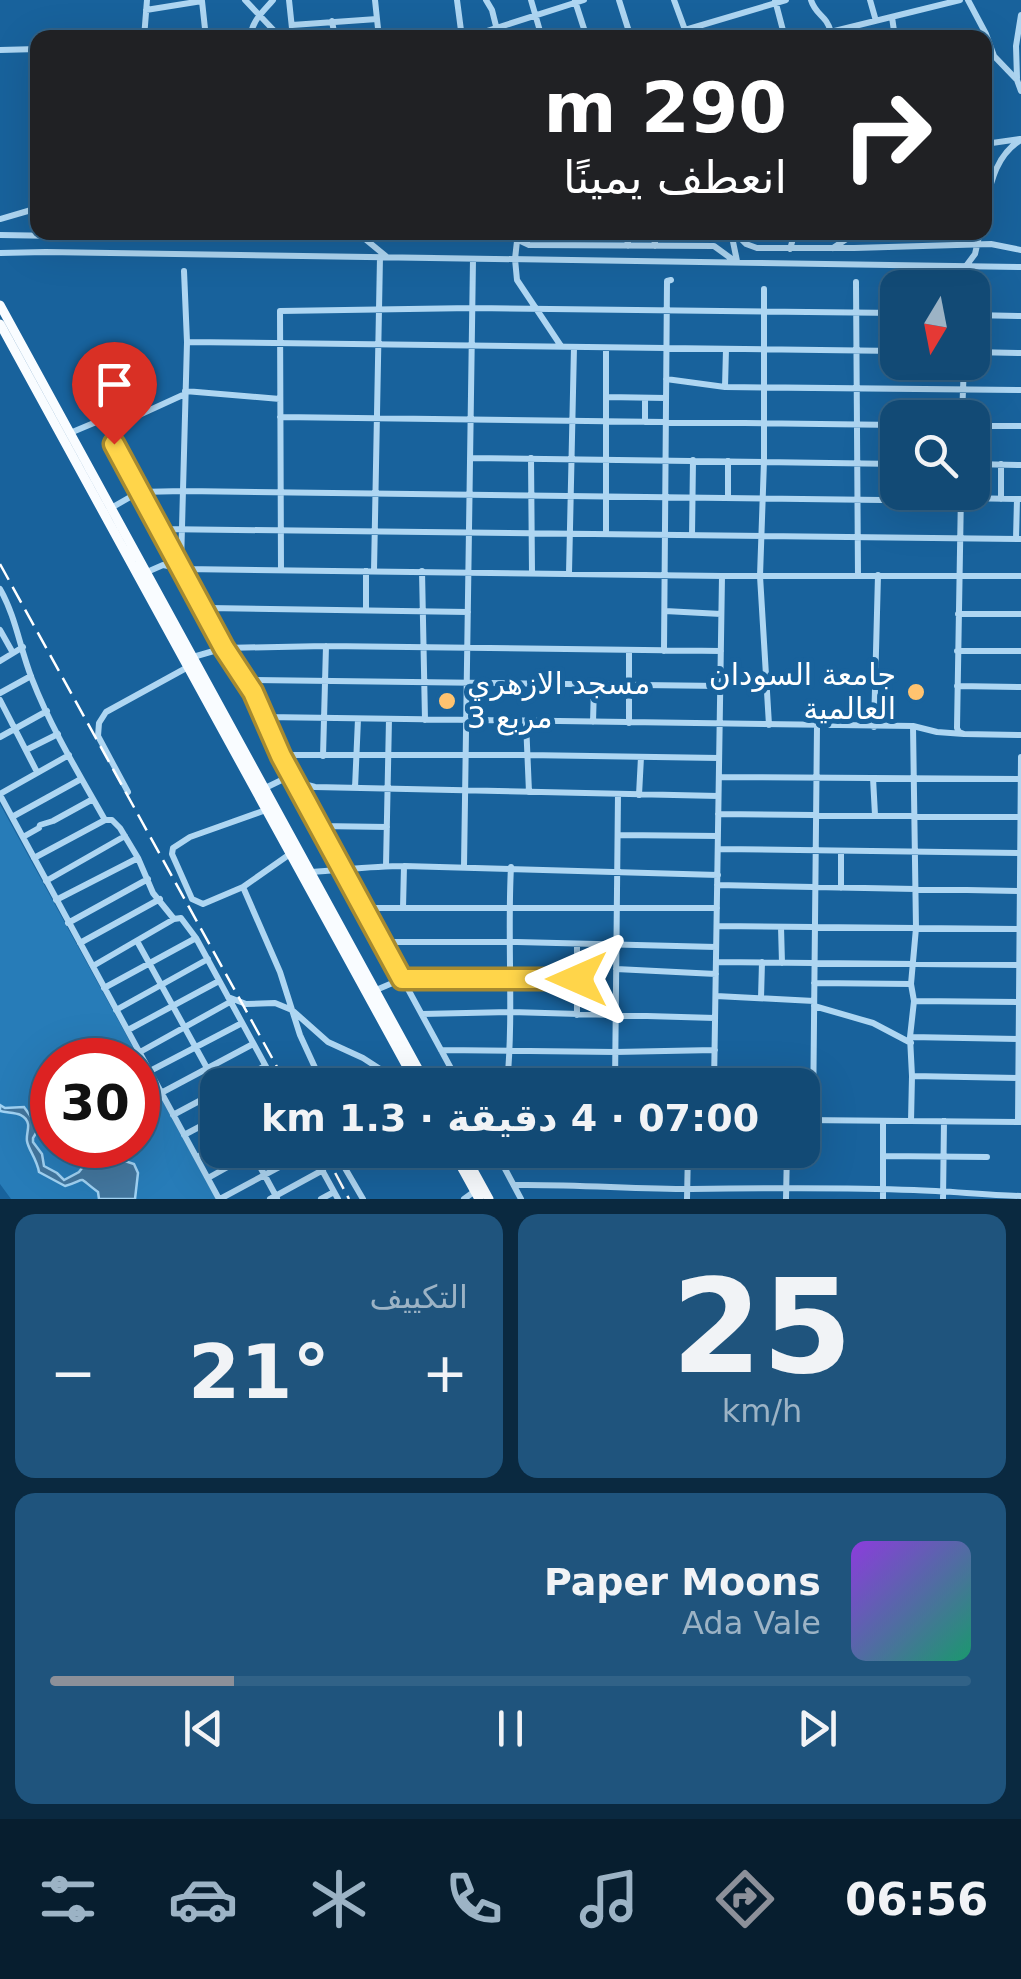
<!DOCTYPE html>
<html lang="ar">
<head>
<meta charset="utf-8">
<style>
  body { margin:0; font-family:"DejaVu Sans","Noto Sans Arabic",sans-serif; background:#1f547d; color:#f1f3f6; direction:rtl; height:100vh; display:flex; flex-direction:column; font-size:38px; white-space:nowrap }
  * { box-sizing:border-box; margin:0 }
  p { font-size:32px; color:#9cb3c5 }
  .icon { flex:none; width:55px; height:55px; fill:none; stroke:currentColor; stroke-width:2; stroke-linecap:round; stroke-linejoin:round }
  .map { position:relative; height:1199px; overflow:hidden; direction:ltr }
  .side { display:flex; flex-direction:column; gap:15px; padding:15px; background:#0a2940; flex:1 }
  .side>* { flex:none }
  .hud { position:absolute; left:30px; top:30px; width:962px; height:210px; border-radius:20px; box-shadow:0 10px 40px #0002,0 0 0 2px #316287; direction:rtl; background:#202124; color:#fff; overflow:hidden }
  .needle { width:65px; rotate:190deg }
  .buttons { position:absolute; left:880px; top:270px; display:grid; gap:20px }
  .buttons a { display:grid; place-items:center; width:110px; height:110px; border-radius:20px; background:#124a75; box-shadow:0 10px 40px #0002,0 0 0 2px #316287; font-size:50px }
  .speed { position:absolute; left:30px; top:1038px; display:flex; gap:20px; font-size:50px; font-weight:700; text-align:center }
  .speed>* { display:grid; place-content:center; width:130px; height:130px; border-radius:50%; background:#124a75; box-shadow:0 10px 40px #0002,0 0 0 2px #316287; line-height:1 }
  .speed .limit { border:15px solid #d22; background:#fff; color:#111 }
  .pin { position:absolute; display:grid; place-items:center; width:85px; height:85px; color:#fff; margin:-102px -42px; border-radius:50% 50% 50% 0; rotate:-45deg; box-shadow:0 0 10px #0007 }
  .pin .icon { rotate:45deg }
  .me { position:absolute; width:110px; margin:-55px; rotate:270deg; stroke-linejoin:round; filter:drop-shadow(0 0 8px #0008) }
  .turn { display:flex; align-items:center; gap:35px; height:210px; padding:0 40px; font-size:45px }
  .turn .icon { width:130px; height:130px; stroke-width:2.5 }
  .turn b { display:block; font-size:70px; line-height:85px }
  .big { font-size:75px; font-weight:600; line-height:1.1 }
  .side .card { flex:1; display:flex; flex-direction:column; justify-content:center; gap:15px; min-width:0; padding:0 35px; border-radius:20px; background:#1f547d }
  .side .dial { align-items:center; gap:0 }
  .dial b { font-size:130px; line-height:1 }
  .song { display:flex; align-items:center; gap:30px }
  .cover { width:120px; height:120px; border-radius:15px; background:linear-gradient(135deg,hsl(270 70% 55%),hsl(160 70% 35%)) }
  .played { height:10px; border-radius:5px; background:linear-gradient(90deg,#8c9099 20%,#316287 20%) }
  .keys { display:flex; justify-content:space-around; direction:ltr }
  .heat { display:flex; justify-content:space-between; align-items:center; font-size:55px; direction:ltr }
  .side .tiles { flex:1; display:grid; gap:15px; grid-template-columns:1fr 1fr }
  .card:last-child { grid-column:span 2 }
  .trip { position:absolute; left:200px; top:1068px; width:620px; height:100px; border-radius:20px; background:#124a75; box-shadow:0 10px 40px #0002,0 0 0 2px #316287; font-weight:600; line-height:100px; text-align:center; direction:rtl }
  .tab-bar { display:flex; height:160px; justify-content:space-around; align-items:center; background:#071e2f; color:#9cb3c5 }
  .tab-bar .icon { width:70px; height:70px }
  .tab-bar .selected { color:#8c9099 }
  .tab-bar b { font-size:45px; color:#f1f3f6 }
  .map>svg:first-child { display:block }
  .green { fill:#277cb8; fill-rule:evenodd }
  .water { fill:#43779f; stroke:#a1d3f4; stroke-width:2.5 }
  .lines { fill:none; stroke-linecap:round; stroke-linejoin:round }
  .minor { stroke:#aed6f2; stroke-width:6 }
  .major { stroke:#f9fcff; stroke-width:9 }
  .rail { stroke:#fff; stroke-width:2.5; stroke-dasharray:18 8; stroke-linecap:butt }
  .route-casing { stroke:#a68a30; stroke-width:25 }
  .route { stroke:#ffd54a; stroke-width:18 }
  .poi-dot { fill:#ffc36f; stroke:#18629c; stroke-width:4 }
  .labels { text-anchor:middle; stroke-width:10; stroke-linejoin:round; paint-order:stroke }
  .poi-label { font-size:30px; fill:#fff; stroke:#18629c; text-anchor:end }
</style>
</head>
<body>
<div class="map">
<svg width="1021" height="1199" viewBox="0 0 1021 1199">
  <rect width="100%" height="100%" fill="#18629c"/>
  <path class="green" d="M0,804l216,395h-205l-11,-15zM52,1060h86v85h-86z"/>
  <path class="water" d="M0,1105l5,3 19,-1 15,21 -6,10v4l9,12 2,12 13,7 7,7 15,-8 9,-12 19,3 18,-2 9,3 4,9 -3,26h-36l-1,-7c-23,-17 -9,-13 -33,-6l-26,-14c-2,-13 -11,-23 -12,-31 -1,-5 2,-13 1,-17 -3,-13 -18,-10 -28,-13z"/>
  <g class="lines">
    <path class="minor" d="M245,0l36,38
      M289,0l4,38
      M375,0l4,38
      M457,0l5,38
      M486,0l6,10 7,28
      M531,0l11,38
      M619,0l12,38
      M674,0l14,38
      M775,0l10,38
      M811,0c5,16 15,14 20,32
      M870,0l6,21
      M968,0l18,34 8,22 23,24 4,11
      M202,1l4,37
      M575,1l12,37
      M146,10l56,-9
      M892,17l3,21
      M332,21l3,17
      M292,25l85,-6
      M685,30l101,-30
      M144,38l3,-38
      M251,38c-1,-16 13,-27 22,-38
      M465,38l119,-38
      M806,38l154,-38
      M972,38l14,-4
      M0,50l38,-1
      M1017,78l-1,-32 5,-31
      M985,144l35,-5
      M985,207c6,-26 12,-53 36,-67
      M0,219l38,-11
      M518,232l-3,27 2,21 44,66
      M627,232l1,14
      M654,232l1,14
      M731,232l6,29
      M734,232l12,12 11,4h97l137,-4 30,6
      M359,234l28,23
      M0,235l181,3 190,-4 92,4 33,-4 14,2 19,9 185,1 22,16
      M833,248l24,-16
      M790,249l5,-17
      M0,253l46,-1 975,15
      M856,282l2,294
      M965,288l1,-22 9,-12 5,-22
      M764,289v172l-4,115 9,149
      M972,315l49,1
      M187,342l711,9
      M972,352l49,1
      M666,379l59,8 296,3
      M725,387l1,-38
      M185,391l95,8
      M606,397l60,1
      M280,417l618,8
      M962,418l2,-56
      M101,420l123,228 29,44 28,63 179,330
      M645,422v-24
      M972,426h49
      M70,433l31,-13 38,-5 46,-21
      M470,458l428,6
      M531,458l1,115
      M728,461v37
      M972,464l49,1
      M961,492l-4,236 2,4 5,2 57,1
      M961,498l60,1
      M1001,499v-35
      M111,508l28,-16 45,-1 777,10
      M159,529l862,10
      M606,534v-186
      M692,535l1,-75
      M1016,539l1,-40
      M181,564l6,-222 -3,-71
      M281,570l-1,-259 193,-3 425,5
      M374,571l6,-314
      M422,571l3,149
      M147,572l16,-7 21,4 538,7h299
      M569,573l5,-226
      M0,589c16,28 20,60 32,90 19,49 47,95 73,141h7l8,8 18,30 15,35 21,26
      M366,610v-39
      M665,611l56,3
      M958,614h63
      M208,617v-9l260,4
      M0,630l13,23
      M629,650v73
      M664,651l3,-370 4,-1
      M957,651h64
      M193,657l31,-9 102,-2 395,5
      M0,661l23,-14
      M247,680l473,6
      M957,686l64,1
      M0,693l31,-17
      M0,700l37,72
      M266,717l647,9 24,6 27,2
      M526,722l3,70
      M593,722l1,-36
      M874,727l4,-152
      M0,737l47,-26
      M26,750l32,-16
      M281,755h246l192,3
      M323,756l3,-110
      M719,777l302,2
      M873,778l2,37
      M355,788l3,-69
      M261,790l31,-15 12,9 11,3 403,9
      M128,792l-30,-56 1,-13 7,-11 82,-45
      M0,794l69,-39
      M0,795l219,404
      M639,795l2,-38
      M266,810l-76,27 -17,11 -1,6 20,45 11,5 40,-17 47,-33
      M718,814l303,3
      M12,817l69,-38
      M320,826l67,1
      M618,835l100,1
      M23,837l16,-9 1,-3 13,-4 40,-22
      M718,849l302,4
      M841,851v37
      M34,858l71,-38
      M386,866l3,-147
      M464,867l9,-608
      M312,872c31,-2 60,-6 92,-6l314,9
      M46,881l79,-45
      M717,885l303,6
      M243,887l37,85 20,63 23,50
      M56,900l82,-42
      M364,908h353
      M403,908l1,-42
      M68,923l80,-44
      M717,926l303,3
      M781,927l1,36
      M137,941l81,147
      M383,942h134l199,5
      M80,943l80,-44
      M577,944v71
      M716,962l303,3
      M93,966l81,-47 7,-1 15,20 80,147
      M616,969l100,5
      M814,983l97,1
      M104,988l92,-50
      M376,990l26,-11h175
      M716,996l98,5
      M228,997l18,7 29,-1 17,7 36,32 35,16 17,11 17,16
      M761,998l1,-36
      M914,1001l107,1
      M814,1006l59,17 38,20
      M116,1010l92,-51
      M422,1014l89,-2 204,6
      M128,1030l91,-49
      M910,1037l110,2
      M441,1050l174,2 100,-2
      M140,1052l90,-50
      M150,1071l92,-48
      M912,1076l109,2
      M229,1085l36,-19
      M507,1085c7,-73 0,-145 4,-218
      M615,1085l3,-291
      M714,1085l8,-509
      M161,1093l92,-49
      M173,1115l45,-24
      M802,1120l218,2
      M813,1120l4,-394
      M911,1121l1,-45 -2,-39 4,-36 -3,-17 5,-56 -3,-202
      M1018,1122l3,-365
      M184,1135l34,-18
      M311,1150l27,49
      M495,1150l26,49
      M252,1152l25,46
      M883,1156l104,1
      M197,1157l21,-12
      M342,1163l21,36
      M322,1167l20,-4 25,-13
      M208,1178l50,-28
      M514,1185c59,-1 118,4 177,4 74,-1 148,-2 223,1 35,1 71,5 107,6
      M220,1199l91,-49
      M270,1199l53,-29
      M321,1199l13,-7
      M464,1199l11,-8
      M687,1199l1,-49
      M786,1199l1,-49
      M883,1199v-78
      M943,1199l1,-78"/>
    <path class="major" d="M0,305l427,780
      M0,324l417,761
      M452,1150l27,49
      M462,1150l27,49"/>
    <path class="rail" d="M0,564l287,521
      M323,1150l26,49"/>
  </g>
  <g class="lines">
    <g class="route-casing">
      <path id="route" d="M114,444l110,204 29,44 28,64 121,223h175"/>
    </g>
    <use href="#route" class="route"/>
  </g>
  <g class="poi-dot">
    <circle cx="916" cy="692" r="10"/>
    <circle cx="447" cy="701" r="10"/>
  </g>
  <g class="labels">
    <g class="poi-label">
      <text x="896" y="685">جامعة السودان<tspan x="896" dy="34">العالمية</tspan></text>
      <text x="467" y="694" text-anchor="start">مسجد الازهري<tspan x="467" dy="34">مربع 3</tspan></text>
    </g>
  </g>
</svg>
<div class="buttons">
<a><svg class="needle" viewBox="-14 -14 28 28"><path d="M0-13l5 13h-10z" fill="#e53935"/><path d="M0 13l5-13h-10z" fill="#9cb3c5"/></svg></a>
<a><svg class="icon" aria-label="search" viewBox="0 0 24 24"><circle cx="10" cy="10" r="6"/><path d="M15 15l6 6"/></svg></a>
</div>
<div class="speed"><div class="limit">30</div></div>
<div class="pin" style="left:114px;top:444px;background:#d93025"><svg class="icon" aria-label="arrive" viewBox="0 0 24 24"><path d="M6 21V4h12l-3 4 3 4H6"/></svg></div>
<svg class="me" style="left:577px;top:979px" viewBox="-20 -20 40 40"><path d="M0-17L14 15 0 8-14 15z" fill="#ffd54a" stroke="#fff" stroke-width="4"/></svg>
<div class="trip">07:00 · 4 دقيقة · 1.3 km</div>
<div class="hud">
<div class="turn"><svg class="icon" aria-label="right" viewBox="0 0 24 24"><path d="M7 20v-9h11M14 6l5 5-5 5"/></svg><div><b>290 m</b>انعطف يمينًا</div></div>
</div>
</div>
<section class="side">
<div class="tiles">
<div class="card dial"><b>25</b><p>km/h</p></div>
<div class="card"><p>التكييف</p>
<div class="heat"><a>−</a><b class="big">21°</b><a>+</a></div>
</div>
<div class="card">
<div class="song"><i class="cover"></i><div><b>Paper Moons</b><p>Ada Vale</p></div></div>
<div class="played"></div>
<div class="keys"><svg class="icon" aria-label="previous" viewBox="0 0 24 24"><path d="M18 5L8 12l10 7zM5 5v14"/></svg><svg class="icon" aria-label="pause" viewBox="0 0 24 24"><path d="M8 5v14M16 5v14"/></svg><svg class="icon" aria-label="next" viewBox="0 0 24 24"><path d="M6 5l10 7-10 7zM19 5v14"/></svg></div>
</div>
</div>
</section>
<nav class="tab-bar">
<b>06:56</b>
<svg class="icon selected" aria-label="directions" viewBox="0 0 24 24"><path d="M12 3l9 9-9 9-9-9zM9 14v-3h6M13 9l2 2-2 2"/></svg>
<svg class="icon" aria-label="music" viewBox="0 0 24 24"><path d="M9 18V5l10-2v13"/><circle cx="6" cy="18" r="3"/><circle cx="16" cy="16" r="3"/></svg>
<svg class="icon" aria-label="phone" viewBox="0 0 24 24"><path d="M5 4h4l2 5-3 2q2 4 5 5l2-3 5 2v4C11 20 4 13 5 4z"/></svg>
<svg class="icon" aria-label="climate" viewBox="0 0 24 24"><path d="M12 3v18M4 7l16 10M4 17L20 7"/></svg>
<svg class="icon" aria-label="car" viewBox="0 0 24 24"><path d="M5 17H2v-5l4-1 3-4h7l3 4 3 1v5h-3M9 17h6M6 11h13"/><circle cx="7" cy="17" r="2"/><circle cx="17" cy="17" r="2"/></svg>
<svg class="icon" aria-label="filters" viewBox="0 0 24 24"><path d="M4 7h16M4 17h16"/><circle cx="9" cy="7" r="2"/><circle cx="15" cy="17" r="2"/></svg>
</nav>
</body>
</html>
